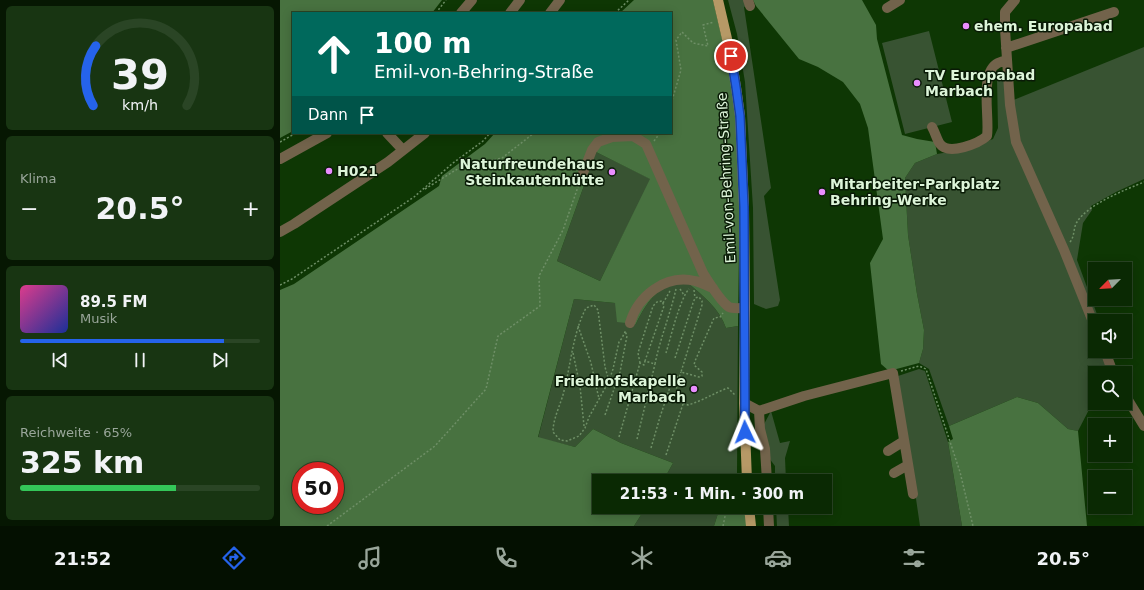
<!DOCTYPE html>
<html lang="de">
<head>
<meta charset="utf-8">
<style>
  body { margin:0; font-family:"DejaVu Sans",sans-serif; background:#183512; color:#f1f3f6; height:100vh; display:flex; flex-direction:column; font-size:15px; white-space:nowrap }
  * { box-sizing:border-box; margin:0 }
  p { font-size:13px; color:#99a69a }
  .icon { flex:none; width:22px; height:22px; fill:none; stroke:currentColor; stroke-width:2; stroke-linecap:round; stroke-linejoin:round }
  .map { position:relative; flex:1; overflow:hidden }
  .side { display:flex; flex-direction:column; gap:6px; padding:6px; background:#061702; width:280px }
  .side>* { flex:none }
  .guide { position:absolute; left:12px; top:12px; width:380px; height:122px; border-radius:0px; box-shadow:0 2px 10px #0003,0 0 0 1px #2a4525; background:#00695c; color:#fff; overflow:hidden }
  .needle { width:26px; rotate:246deg }
  .buttons { position:absolute; left:808px; top:262px; display:grid; gap:8px }
  .buttons a { display:grid; place-items:center; width:44px; height:44px; border-radius:0px; background:#0a2903; box-shadow:0 2px 10px #0003,0 0 0 1px #2a4525; font-size:20px }
  .speed { position:absolute; left:12px; top:462px; display:flex; gap:8px; font-size:20px; font-weight:700; text-align:center }
  .speed>* { display:grid; place-content:center; width:52px; height:52px; border-radius:50%; background:#0a2903; box-shadow:0 2px 10px #0003,0 0 0 1px #2a4525; line-height:1 }
  .speed .limit { border:6px solid #d22; background:#fff; color:#111 }
  .pin { position:absolute; display:grid; place-items:center; width:34px; height:34px; color:#fff; margin:-17px; border:2px solid #fff; border-radius:50%; box-shadow:0 1px 4px #0007 }
  .me { position:absolute; width:44px; margin:-22px; rotate:358deg; stroke-linejoin:round; filter:drop-shadow(0 0 3px #0008) }
  .turn { display:flex; align-items:center; gap:14px; height:84px; padding:0 16px; font-size:18px }
  .turn .icon { width:52px; height:52px; stroke-width:2.5 }
  .turn b { display:block; font-size:28px; line-height:34px }
  .then { display:flex; align-items:center; height:38px; padding:0 16px; background:#0003; gap:8px; font-size:15px }
  .big { font-size:30px; font-weight:700; line-height:1.1 }
  .side .card { flex:1; display:flex; flex-direction:column; justify-content:center; gap:6px; min-width:0; padding:0 14px; border-radius:6px; background:#183512 }
  .side .dial { align-items:center; gap:0 }
  .dial svg { height:104px; overflow:visible; fill:none; stroke:#2a4525; stroke-width:7; stroke-linecap:round; text-anchor:middle }
  .dial text { fill:#f1f3f6; stroke:none }
  .song { display:flex; align-items:center; gap:12px }
  .cover { width:48px; height:48px; border-radius:6px; background:linear-gradient(135deg,hsl(330 70% 55%),hsl(230 70% 35%)) }
  .played { height:4px; border-radius:2px; background:linear-gradient(90deg,#2563eb 85%,#2a4525 85%) }
  .keys { display:flex; justify-content:space-around; direction:ltr }
  .heat { display:flex; justify-content:space-between; align-items:center; font-size:22px; direction:ltr }
  .charge { height:6px; border-radius:3px; background:linear-gradient(90deg,#34c759 65%,#2a4525 0) }
  .trip { position:absolute; left:312px; top:474px; width:240px; height:40px; border-radius:0px; background:#0a2903; box-shadow:0 2px 10px #0003,0 0 0 1px #2a4525; font-weight:700; line-height:40px; text-align:center }
  .tab-bar { display:flex; height:64px; justify-content:space-around; align-items:center; background:#041001; color:#99a69a }
  .tab-bar .icon { width:28px; height:28px }
  .tab-bar .current { color:#2563eb }
  .tab-bar b { font-size:18px; color:#f1f3f6 }
  main { display:flex; flex:1; min-height:0 }
  .map>svg:first-child { display:block }
  .green { fill:#385332 }
  .forest { fill:#487240; fill-rule:evenodd }
  .lines { fill:none; stroke-linecap:round; stroke-linejoin:round }
  .path { stroke:#6e8f66; stroke-width:1.5; stroke-dasharray:2 2; stroke-linecap:butt }
  .minor { stroke:#72634b; stroke-width:10 }
  .major { stroke:#b69966; stroke-width:10 }
  .route-casing { stroke:#184099; stroke-width:10 }
  .route { stroke:#2563eb; stroke-width:7 }
  .poi-dot { fill:#e98dfe; stroke:#091a06; stroke-width:1.5 }
  .labels { text-anchor:middle; stroke-width:3; stroke-linejoin:round; paint-order:stroke }
  .poi-label { font-size:14px; font-weight:bold; fill:#ddf5d9; stroke:#091a06; text-anchor:start }
  .street-label { font-size:14px; fill:#ddf5d9; stroke:#091a06 }
</style>
</head>
<body>
<main>
<section class="side">
<div class="card dial"><svg viewBox="0 0 100 80">
<path d="M14 69A42 42 0 1 1 86 69"/>
<path d="M14 69A42 42 0 0 1 16 23" stroke="#2563eb"/>
<text x="50" y="56" font-size="32" font-weight="700">39</text>
<text x="50" y="72" font-size="11">km/h</text>
</svg></div>
<div class="card"><p>Klima</p>
<div class="heat"><a>−</a><b class="big">20.5°</b><a>+</a></div>
</div>
<div class="card">
<div class="song"><i class="cover"></i><div><b>89.5 FM</b><p>Musik</p></div></div>
<div class="played"></div>
<div class="keys"><svg class="icon" aria-label="previous" viewBox="0 0 24 24"><path d="M18 5L8 12l10 7zM5 5v14"/></svg><svg class="icon" aria-label="pause" viewBox="0 0 24 24"><path d="M8 5v14M16 5v14"/></svg><svg class="icon" aria-label="next" viewBox="0 0 24 24"><path d="M6 5l10 7-10 7zM19 5v14"/></svg></div>
</div>
<div class="card"><p>Reichweite · 65%</p><b class="big">325 km</b><div class="charge"></div></div>
</section>
<div class="map">
<svg width="864" height="526" viewBox="0 0 864 526">
  <rect width="100%" height="100%" fill="#0e3704"/>
  <path class="green" d="M448,0h17l2,6 -3,1 27,181 -7,8 16,104 -2,6 -12,3 -12,-5 -1,-96 -8,-126 -8,-48z
    M649,31l23,91 -47,12 -23,-91z
    M864,47v132l-28,13 -25,14 1,4 -9,13 -6,37 21,57 -4,3 -32,-68 33,82v17h7l6,22h-13v25l-17,33 -10,-2 -30,-26 -21,-6 -68,29 -20,-57 -10,-6 4,-14 1,-19 -7,-36 -9,-59 -3,-57 10,-15 22,-9 30,-5 26,-10 5,-11 -1,-50 7,-4 2,29z
    M316,152l55,27 -51,102 -43,-20z
    M407,282c16,14 32,26 39,46l12,-2 -1,147 -4,8h-70l10,-18 -52,-20 -28,-14 -18,18 -37,-9 36,-139 41,4 21,21c8,-17 19,-35 38,-41 4,-1 9,-1 13,-1z
    M639,369l6,2 23,71 14,84h-42l-22,-150z
    M491,411l9,32 10,-2 -5,17 1,23h-11v-15l-6,-8 -7,-30z
    M366,507h74l-6,19h-80z
    M496,507h12l1,19h-12z"/>
  <path class="forest" d="M0,0h162l-10,13h-139v118l-13,7z
    M354,0h79l20,86 7,86 -2,154 -12,2c-7,-20 -23,-32 -39,-46 -4,0 -9,0 -13,1 -19,6 -30,24 -38,41l-19,-2 -2,-19 -41,-4 -36,138 37,10 18,-18 28,14 52,20 -10,18h-64v26h47l-12,19h-354v-236l14,-6 145,-98 3,-10 43,-32 10,-11h176v-120h-51zM316,152l54,27 -50,102 -43,-20zM21,471h34v34h-34z
    M473,0h109l14,25 1,14 25,96 15,4 18,3 2,12 -22,9 -10,15 3,57 9,59 7,36 -1,19 -4,14 -30,8 -8,-7 -11,-101 13,-24 -15,-111 -8,-24 -17,-22 -25,-15 -19,-8 -43,-53z
    M737,397l21,6 30,26 10,2 9,95h-125l-14,-84 5,-3 -4,-13z
    M440,507h25l3,19h-34z"/>
  <g class="lines">
    <path class="path" d="M156,13l10,-13
      M335,13l14,-13
      M391,104l10,-34 -5,-30 6,-8 11,11 15,3 -5,-21 11,-3
      M374,141l6,-8
      M0,142l16,-9
      M145,189l34,-21 43,-10 32,-25
      M790,242c5,-6 3,-14 7,-20 11,-18 48,-32 67,-40
      M0,285l12,-6 122,-82 39,-34 30,-22 7,-8
      M400,289l4,6h1
      M414,290l1,8
      M383,303l7,-12
      M298,326l13,37 8,36
      M293,353l7,33 4,40
      M386,353c4,-13 14,-55 23,-64
      M395,358l18,-55 2,-5 4,-1 3,4v4l-21,67 18,5 3,-1v-4l-8,-7 1,-4 19,-43 6,-1 3,-4
      M360,363l-2,-10 15,-47 4,-4 5,-1 2,5 -19,55
      M621,371l18,-5 7,3 34,103 13,54
      M329,381l-4,-14 -7,-57 -4,-5 -8,3c-13,25 -15,55 -22,83 -3,13 -11,27 -11,41l7,8 7,1 12,-5 6,-8 4,-11 20,-36 4,-12 6,-27 3,-4 4,-8
      M403,403l5,2c14,-4 26,-12 40,-17l7,7
      M325,415l15,-43 7,-36 -2,-5
      M339,437l21,-74 4,2 1,-4 10,3c5,-25 15,-49 21,-75
      M357,439l18,-75
      M371,448l9,-31 14,-42 3,1 1,3
      M386,455l18,-54c-2,-3 -5,-5 -7,-8 -2,-6 2,-15 4,-21
      M47,526l108,-80 51,-57 12,-53 42,-30 -1,-30 24,-46 17,-49
      M443,526l4,-19"/>
    <path class="minor" d="M468,0l2,6
      M735,0l-10,12v17l5,76 6,37 48,108 31,77
      M607,8l13,-8
      M181,13l11,-13
      M230,13l10,-13
      M270,13l10,-13
      M726,48l108,-36
      M652,127c3,5 5,13 8,17 9,12 39,-1 47,-8 3,-18 -8,-64 11,-73 2,-1 6,-2 9,-2
      M107,133l16,17
      M0,159l47,-26
      M303,173l9,-23 6,-8 14,-5 21,-1 13,8 57,129c5,8 18,29 26,34 4,2 11,1 16,1
      M0,232l14,-8 94,-62 37,-29
      M350,323c8,-27 35,-49 65,-42 6,1 12,5 18,7
      M825,351l8,22
      M845,395l19,31
      M464,403l15,8 45,-15 89,-23 20,121
      M479,411l1,18 5,20 2,32
      M608,451l16,-10
      M614,473l14,-8
      M488,507l1,19"/>
    <path class="major" d="M438,0l13,56 5,31 4,29 4,91 1,101 -1,95 3,78
      M469,507l2,19"/>
  </g>
  <g class="lines">
    <g class="route-casing">
      <path id="route" d="M451,56l5,31 4,29 4,91 1,225"/>
    </g>
    <use href="#route" class="route"/>
  </g>
  <g class="poi-dot">
    <circle cx="686" cy="26" r="4"/>
    <circle cx="637" cy="83" r="4"/>
    <circle cx="49" cy="171" r="4"/>
    <circle cx="332" cy="172" r="4"/>
    <circle cx="542" cy="192" r="4"/>
    <circle cx="414" cy="389" r="4"/>
  </g>
  <g class="labels">
    <g class="poi-label">
      <text x="694" y="31">ehem. Europabad</text>
      <text x="645" y="80">TV Europabad<tspan x="645" dy="16">Marbach</tspan></text>
      <text x="324" y="169" text-anchor="end">Naturfreundehaus<tspan x="324" dy="16">Steinkautenhütte</tspan></text>
      <text x="57" y="176">H021</text>
      <text x="550" y="189">Mitarbeiter-Parkplatz<tspan x="550" dy="16">Behring-Werke</tspan></text>
      <text x="406" y="386" text-anchor="end">Friedhofskapelle<tspan x="406" dy="16">Marbach</tspan></text>
    </g>
    <g class="street-label">
      <text transform="translate(446 178) rotate(-93)" y="5">Emil-von-Behring-Straße</text>
    </g>
  </g>
</svg>
<div class="buttons">
<a><svg class="needle" viewBox="-14 -14 28 28"><path d="M0-13l5 13h-10z" fill="#e53935"/><path d="M0 13l5-13h-10z" fill="#99a69a"/></svg></a>
<a><svg class="icon" aria-label="sound" viewBox="0 0 24 24"><path d="M4 9h4l5-4v14l-5-4H4zM17 9q2 3 0 6"/></svg></a>
<a><svg class="icon" aria-label="search" viewBox="0 0 24 24"><circle cx="10" cy="10" r="6"/><path d="M15 15l6 6"/></svg></a>
<a>+</a>
<a>−</a>
</div>
<div class="speed"><div class="limit">50</div></div>
<div class="pin" style="left:451px;top:56px;background:#d93025"><svg class="icon" aria-label="arrive" viewBox="0 0 24 24"><path d="M6 21V4h12l-3 4 3 4H6"/></svg></div>
<svg class="me" style="left:465px;top:432px" viewBox="-20 -20 40 40"><path d="M0-17L14 15 0 8-14 15z" fill="#2563eb" stroke="#fff" stroke-width="4"/></svg>
<div class="trip">21:53 · 1 Min. · 300 m</div>
<div class="guide">
<div class="turn"><svg class="icon" aria-label="ahead" viewBox="0 0 24 24"><path d="M12 20V5M6 11l6-6 6 6"/></svg><div><b>100 m</b>Emil-von-Behring-Straße</div></div>
<div class="then">Dann<svg class="icon" aria-label="arrive" viewBox="0 0 24 24"><path d="M6 21V4h12l-3 4 3 4H6"/></svg></div>
</div>
</div>
</main>
<nav class="tab-bar">
<b>21:52</b>
<svg class="icon current" aria-label="directions" viewBox="0 0 24 24"><path d="M12 3l9 9-9 9-9-9zM9 14v-3h6M13 9l2 2-2 2"/></svg>
<svg class="icon" aria-label="music" viewBox="0 0 24 24"><path d="M9 18V5l10-2v13"/><circle cx="6" cy="18" r="3"/><circle cx="16" cy="16" r="3"/></svg>
<svg class="icon" aria-label="phone" viewBox="0 0 24 24"><path d="M5 4h4l2 5-3 2q2 4 5 5l2-3 5 2v4C11 20 4 13 5 4z"/></svg>
<svg class="icon" aria-label="climate" viewBox="0 0 24 24"><path d="M12 3v18M4 7l16 10M4 17L20 7"/></svg>
<svg class="icon" aria-label="car" viewBox="0 0 24 24"><path d="M5 17H2v-5l4-1 3-4h7l3 4 3 1v5h-3M9 17h6M6 11h13"/><circle cx="7" cy="17" r="2"/><circle cx="17" cy="17" r="2"/></svg>
<svg class="icon" aria-label="filters" viewBox="0 0 24 24"><path d="M4 7h16M4 17h16"/><circle cx="9" cy="7" r="2"/><circle cx="15" cy="17" r="2"/></svg>
<b>20.5°</b>
</nav>
</body>
</html>
